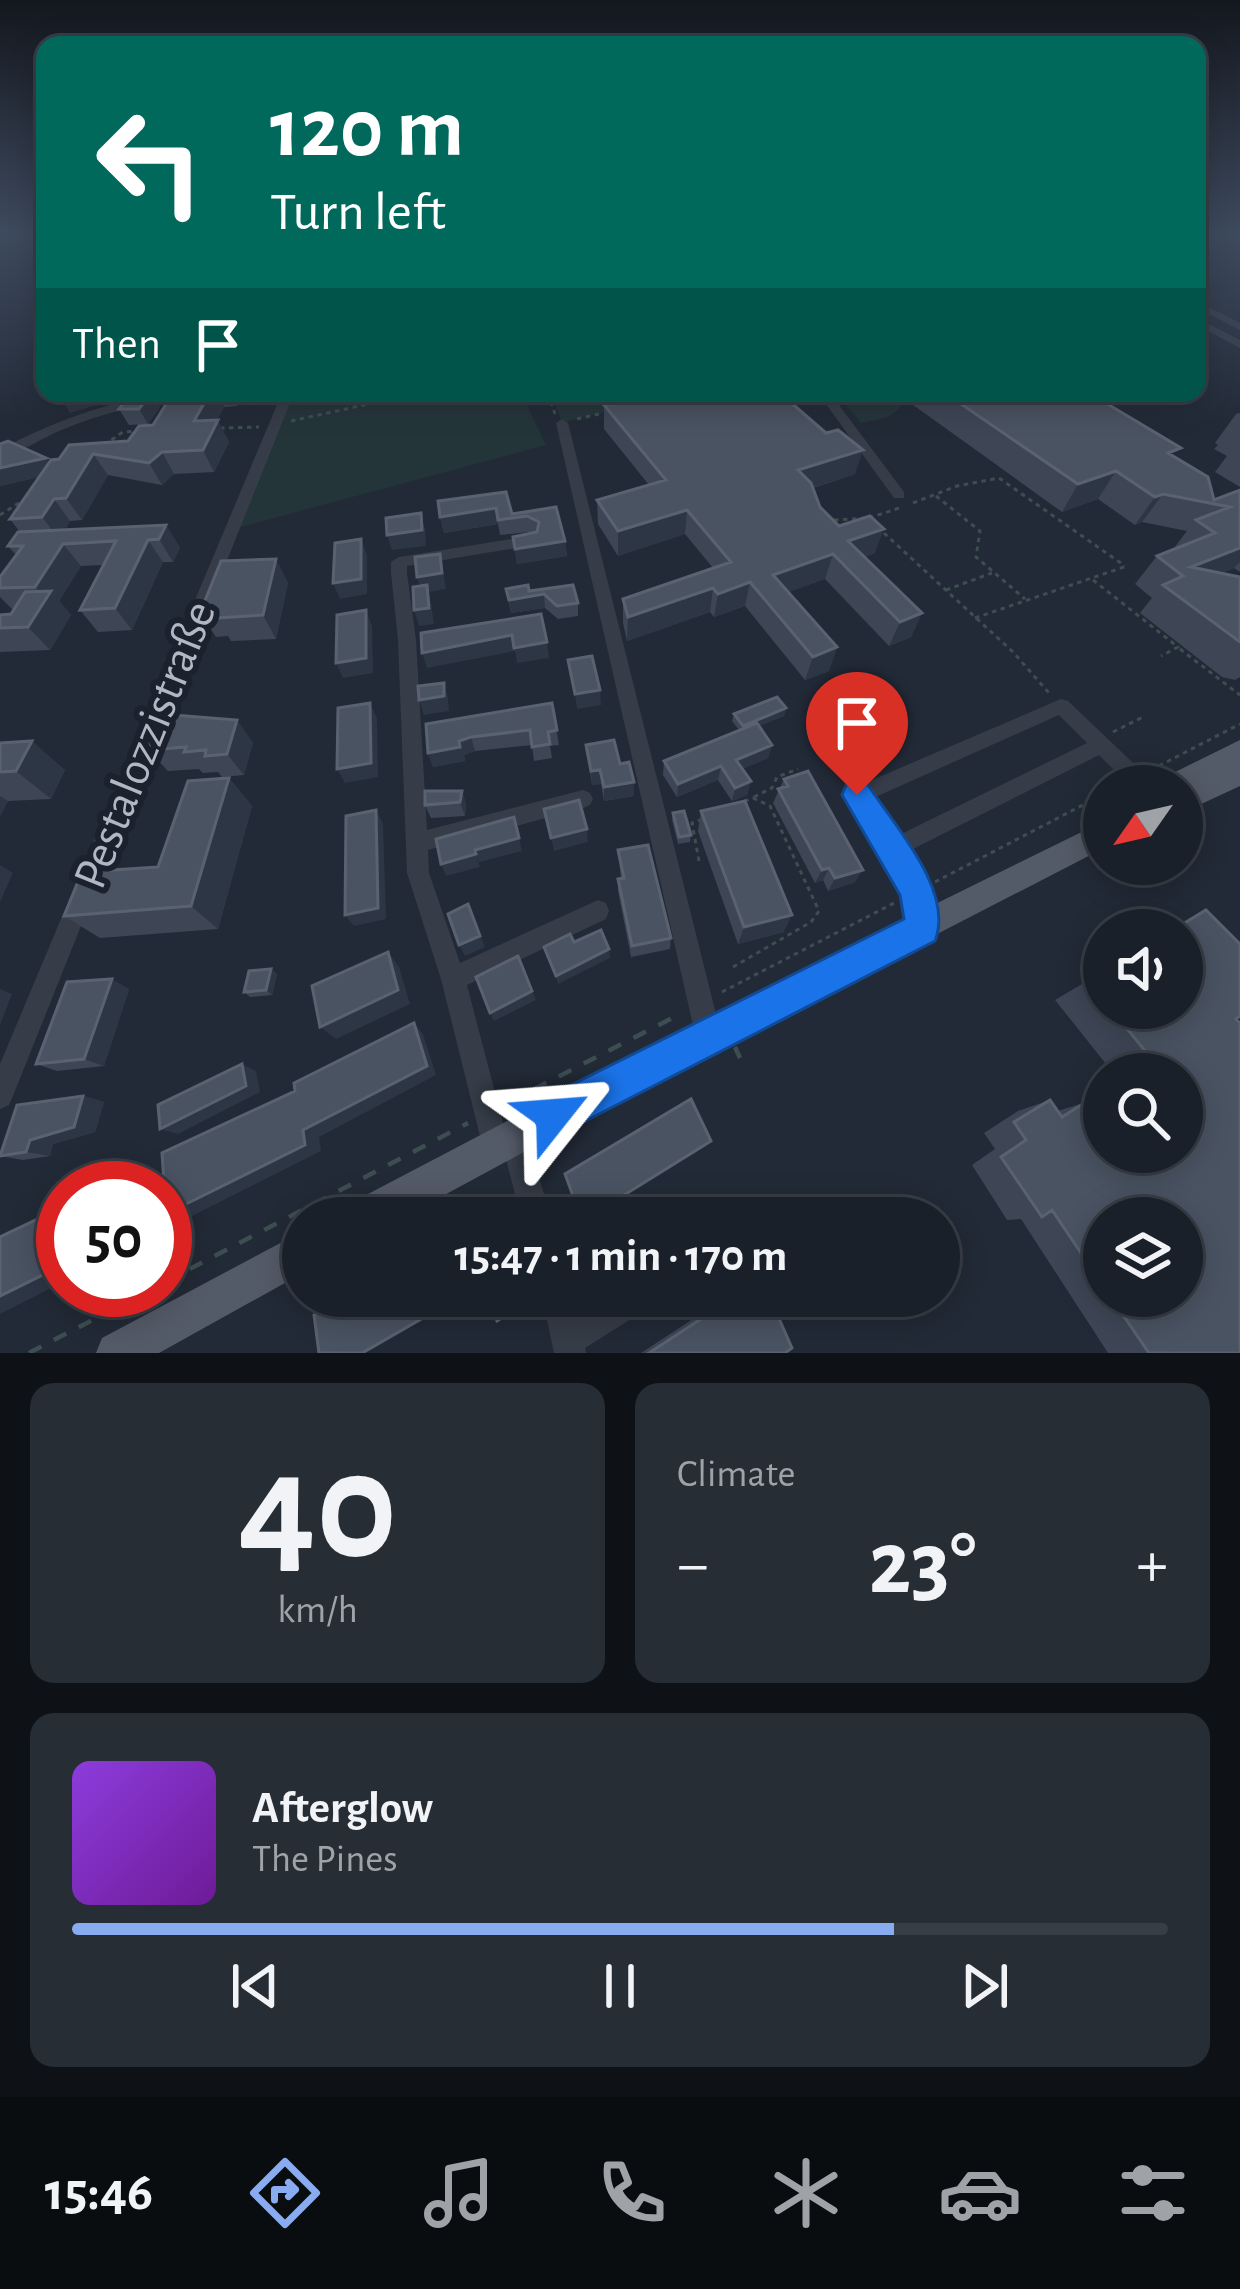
<!DOCTYPE html>
<html lang="en">
<head>
<meta charset="utf-8">
<style>
  body { margin:0; font-family:"Alegreya Sans",sans-serif; background:#272d35; color:#f1f3f6; height:100vh; display:flex; flex-direction:column; font-size:45px; white-space:nowrap }
  * { box-sizing:border-box; margin:0 }
  p { font-size:39px; color:#9fa3a8 }
  .icon { flex:none; width:66px; height:66px; fill:none; stroke:currentColor; stroke-width:2; stroke-linecap:round; stroke-linejoin:round }
  .map { position:relative; height:1353px; overflow:hidden }
  .panel { display:flex; flex-direction:column; gap:30px; padding:30px; background:#0e1217; flex:1 }
  .panel>* { flex:none }
  .hud { position:absolute; left:36px; top:36px; width:1170px; height:366px; border-radius:24px; box-shadow:0 6px 30px #0003,0 0 0 3px #383e46; background:#00695c; color:#fff; overflow:hidden }
  .needle { width:78px; rotate:236deg }
  .tools { position:absolute; left:1083px; top:765px; display:grid; gap:24px }
  .tools a { display:grid; place-items:center; width:120px; height:120px; border-radius:50%; background:#1a2029; box-shadow:0 6px 30px #0003,0 0 0 3px #383e46; font-size:60px }
  .speed { position:absolute; left:36px; top:1161px; display:flex; gap:24px; font-size:60px; font-weight:700; text-align:center }
  .speed>* { display:grid; place-content:center; width:156px; height:156px; border-radius:50%; background:#1a2029; box-shadow:0 6px 30px #0003,0 0 0 3px #383e46; line-height:1 }
  .speed .limit { border:18px solid #d22; background:#fff; color:#111 }
  .pin { position:absolute; display:grid; place-items:center; width:102px; height:102px; color:#fff; margin:-123px -51px; border-radius:50% 50% 50% 0; rotate:-45deg; box-shadow:0 0 12px #0007 }
  .pin .icon { rotate:45deg }
  .me { position:absolute; width:132px; margin:-66px; rotate:62deg; stroke-linejoin:round; filter:drop-shadow(0 0 9px #0008) }
  .turn { display:flex; align-items:center; gap:42px; height:252px; padding:0 36px; font-size:54px }
  .turn .icon { width:156px; height:156px; stroke-width:2.5 }
  .turn b { display:block; font-size:84px; line-height:102px }
  .then { display:flex; align-items:center; height:114px; padding:0 36px; background:#0003; gap:24px; font-size:45px }
  .big { font-size:90px; font-weight:700; line-height:1.1 }
  .panel .card { flex:1; display:flex; flex-direction:column; justify-content:center; gap:18px; min-width:0; padding:0 42px; border-radius:24px; background:#272d35 }
  .panel .dial { align-items:center; gap:0 }
  .dial b { font-size:156px; line-height:1 }
  .song { display:flex; align-items:center; gap:36px }
  .cover { width:144px; height:144px; border-radius:18px; background:linear-gradient(135deg,hsl(270 70% 55%),hsl(280 70% 35%)) }
  .played { height:12px; border-radius:6px; background:linear-gradient(90deg,#89acf1 75%,#383e46 75%) }
  .keys { display:flex; justify-content:space-around; direction:ltr }
  .heat { display:flex; justify-content:space-between; align-items:center; font-size:66px; direction:ltr }
  .panel .tiles { flex:1; display:grid; gap:30px; grid-template-columns:1fr 1fr }
  .card:last-child { grid-column:span 2 }
  .trip { position:absolute; left:282px; top:1197px; width:678px; height:120px; border-radius:60px; background:#1a2029; box-shadow:0 6px 30px #0003,0 0 0 3px #383e46; font-weight:700; line-height:120px; text-align:center }
  .dock { display:flex; height:192px; justify-content:space-around; align-items:center; background:#0a0d10; color:#9fa3a8 }
  .dock .icon { width:84px; height:84px }
  .dock .current { color:#89acf1 }
  .dock b { font-size:54px; color:#f1f3f6 }
  .map>svg:first-child { display:block }
  .green { fill:#243539 }
  .lines { fill:none; stroke-linecap:round; stroke-linejoin:round }
  .path-far1 { stroke:#3d4e51; stroke-width:3; stroke-dasharray:4.5 4.5; stroke-linecap:butt }
  .path { stroke:#3d4e51; stroke-width:4.5; stroke-dasharray:14 14; stroke-linecap:butt }
  .minor { fill:#363d48; fill-rule:evenodd }
  .major { fill:#545b68; fill-rule:evenodd }
  .wall { fill:#3e4656; fill-rule:evenodd }
  .shaded-wall { fill:#2d3645 }
  .building { fill:#4a5362; stroke:#5a6271; stroke-width:3 }
  .route { fill:#1a73e8; stroke:#114b97; stroke-width:3 }
  .labels { text-anchor:middle; stroke-width:12; stroke-linejoin:round; paint-order:stroke }
  .street-label { font-size:48px; fill:#b1b7c4; stroke:#1b222d }
</style>
</head>
<body>
<div class="map">
<svg width="1240" height="1353" viewBox="0 0 1240 1353">
  <rect width="100%" height="100%" fill="#222a37"/>
  <path class="green" d="M288,393h233l25,52 -317,85z
    M551,393h125l-114,30z
    M837,393h72c-14,24 -17,24 -48,30z"/>
  <g class="lines">
    <path class="path-far1" d="M548,393l7,21
      M577,419l26,-6
      M291,421l128,-28
      M220,428l39,-1
      M104,445l19,-13 16,-1
      M936,496l44,35 -4,26 49,42
      M913,503l44,-17 42,-8 126,88
      M0,515l22,-14
      M869,518l30,-10
      M834,520l33,-2
      M884,533l129,119 36,41
      M1093,580l85,67 -17,9
      M946,590l46,-17
      M975,618l149,-51
      M1180,649l60,46
      M1113,732l30,-15
      M1151,770l89,-46
      M754,797l18,-9 5,-11 21,-8
      M699,861l-7,-38 8,-3
      M935,882l169,-88
      M733,967l78,-45 8,-11 -49,-105 -17,-8 -11,4
      M722,992l172,-89"/>
    <path class="path" d="M735,1047l5,11
      M509,1102l173,-89
      M165,1282l303,-159
      M29,1353l121,-63"/>
    <path class="minor" d="M1197,301l43,22v7l-43,-22z
      M1197,318l43,22v8l-43,-23z
      M168,393h43l-6,4c-51,4 -99,14 -146,34 -20,9 -39,21 -59,29v-10c53,-29 108,-48 168,-57z
      M282,393h12l-281,703 -4,9 -9,4v-45z
      M818,393h12l74,99v6h-10z
      M562,419l6,4 153,611 -4,9 -9,4 -9,-4 -4,-9 -139,-611z
      M530,536l8,5 -3,4 -128,21v7l9,67 11,190 156,-40 7,3 3,6 -3,6 -7,3 -155,42 1,23 31,90 138,-63 8,3 3,8 -3,8 -139,66 37,142 10,-5 10,4 27,92h-30l-16,-63 -10,5 -10,-4 -44,-177 -34,-106 -9,-233 -7,-67v-11l8,-5z
      M1061,699l7,2 83,79 3,6h-24l-31,-31 -194,98c15,24 35,54 25,83l-8,4 -8,-4 -9,-42 -54,-93 -3,-6 3,-6zM1059,715l28,28 -192,94 -24,-38z
      M542,1296h30l5,21 34,-21h43l-4,11 -65,41 1,5h-32z"/>
    <path class="major" d="M1240,740v46l-58,27v-27h-22l3,-8z
      M1104,821v27l-384,198 -318,172h-58l5,-14 347,-182z
      M303,1231v42l-144,80h-63l6,-15z"/>
  </g>
  <path class="wall" d="M173,393h71l-7,13 -13,1 -7,13 12,22 -15,30 -40,2 -12,11 -54,-10 -26,45 -12,1 -5,9 101,-5 14,23 -7,14h-10l-31,68 -34,2 -18,-22 23,-45 -22,1 -22,35 12,14 -21,35 -50,2v-37l11,-1 2,-4 -13,-13v-20l16,-22 -8,-9 12,-14 -10,-13 29,-42 -39,9v-42l49,18 79,-21 25,-16z
    M912,393h177l86,64 39,43 26,-10v82l-6,-4 -12,5 18,4v100l-5,3 -13,-3 -82,-64 12,-15 -17,-14 22,-28 17,-8 13,-17 -45,-9 -7,3 -37,-26 -36,13 -153,-110z
    M604,405l251,69 -42,14 7,19 19,19 36,27 -10,4 57,56 -11,24 -22,9 -64,-67 -37,13 49,55 -8,24 -24,9 -60,-74 -31,11 -4,-5 -83,29 -4,-18v-24l90,-31 -28,-34 -67,22 -20,-32 -1,-24 52,-15 -45,-56z
    M160,407l-12,17 -19,1 -10,-16z
    M1240,413v74l-25,-15 12,-16 -13,-7 4,-4 -3,-2 21,-29z
    M556,507l9,34 2,15 -50,8 -4,-27 19,-4 -3,-1 -29,3 -2,-11 -54,9 -4,-16 72,-3z
    M288,582l-12,57 -45,2 -3,-5 -12,1 -16,-24z
    M506,589l23,2 49,12v13l-20,3 -13,-11 -34,5z
    M552,703l7,42 -9,1 2,12 -18,3 -2,-16 -57,6 -11,4 1,6 -32,6 -5,-14z
    M786,708l-2,8 -25,10 13,19 -4,13 -26,11 9,12 -4,14 -15,6 -14,-21 -41,17 -14,-22 1,-14 75,-31 -7,-9 2,-7z
    M253,742l-9,33 -22,2 -4,-5 -15,1 -4,-4 -31,2 -20,-21z
    M0,743l65,27 -14,29 -43,2 -8,15z
    M586,745l34,19 14,18v14l-30,5 -3,-17 -9,1z
    M229,778l23,28 -34,123 -118,9 -36,-22 94,-49z
    M784,779l71,103 -27,9 -5,-11 -8,3 -42,-80z
    M462,791l4,14 -1,11 -34,2 -6,-13z
    M701,811l83,121 -46,12 -40,-113z
    M673,813l18,22 -1,7 -12,2 -6,-24z
    M618,850l53,88 -1,11 -39,8 -13,-66v-12h3z
    M271,969l6,5 -5,21 -22,2 -6,-5z
    M1104,971v37h78l54,11 4,334h-132l-87,-134 -14,1 -35,-55 23,-16 -11,-16 34,-22 32,-11 8,11 28,-9 2,2 16,-11v59l78,-78h-68l-59,-74zM1104,1218l78,78h-78z
    M129,989l-25,77 -47,5 -21,-7z
    M83,1096l21,6 -9,30 -42,12 -3,12 -27,4 -23,-4z
    M728,1296h41l16,57h-144z"/>
  <path class="shaded-wall" d="M81,393h22l3,9 -36,11 -9,-14z
    M151,393l9,14 -12,17 -9,-15z
    M210,393h8l6,14 -19,36 -11,-22z
    M231,393h13l-7,13z
    M218,420l11,22 -15,30 -11,-22z
    M863,450l-8,24 -63,20 6,-24z
    M162,452l12,22 -12,11 -13,-22z
    M93,454l15,21 -26,45 -16,-22z
    M46,458l11,15 -57,13v-18z
    M1116,471l-18,28 -36,13 16,-28z
    M1163,494l-21,28 -7,3 20,-28z
    M54,499l16,22 -11,18 -17,-22z
    M496,508l2,16 -54,9 -4,-16z
    M687,510l-2,24 -67,22v-25z
    M421,513l4,16 1,17 -34,4 -5,-15z
    M166,525l14,23 -7,14 -14,-23z
    M884,529l-9,24 -35,12 8,-24z
    M361,539l6,16v39l-27,5 -7,-16z
    M148,540l15,22 -31,68 -17,-22z
    M565,541l2,15 -50,8 -2,-15z
    M63,544l18,22 -22,35 12,14 -21,35 -22,-23 18,-28 -11,-12z
    M1240,548v14l-6,6 -61,25 18,-26z
    M440,554l6,35 -17,3 5,32 -15,2 -5,-16 8,-17 -5,-16z
    M833,554l-8,25 -57,20 5,-24z
    M276,559l12,23 -12,57 -13,-24z
    M750,582l-5,24 -31,11 4,-23z
    M713,588l-3,24 -83,29 1,-24z
    M544,594l1,14 -34,5 -2,-13z
    M366,610l6,16 1,47 -30,5 -7,-15z
    M922,613l-11,24 -22,9 11,-24z
    M512,635l35,7 2,16 -32,5 -2,-12 -88,17 -5,-15z
    M837,647l-8,24 -24,9 8,-23z
    M444,683l4,15 1,13 -25,4 -5,-15z
    M600,690l1,15 -24,4 -2,-15z
    M370,703l7,15 1,59 -33,6 -8,-14z
    M786,708l-2,8 -43,17 2,-7z
    M237,720l16,22 -9,33 -17,-21z
    M471,737l4,14 -11,4 1,6 -32,6 -5,-14z
    M32,741l33,29 -14,29 -35,-28z
    M772,745l-4,13 -35,15 3,-13z
    M721,766l-3,14 -41,17 1,-13z
    M600,770l1,14 -9,1 -1,-14z
    M229,778l23,28 -34,123 -27,-23z
    M751,781l-4,14 -15,6 3,-13z
    M634,782v14l-30,5v-14z
    M462,791l4,14 -1,11 -5,-14z
    M0,796l8,5 -8,15z
    M376,810l7,14 3,95 -32,7 -9,-11z
    M587,829l1,13 -34,9 -3,-13z
    M519,838l3,13 -43,11 -4,-12z
    M476,854l4,13 -34,9 -5,-12z
    M0,865l13,8 -13,29z
    M829,868l-6,12 -8,3 7,-13z
    M863,870l-8,12 -27,9 7,-13z
    M468,904l17,43 -20,9 -6,-11z
    M792,915l-8,17 -46,12 6,-17z
    M609,949l1,9 -52,26 -2,-8z
    M388,952l11,15 11,37 -74,35 -16,-12z
    M271,969l6,5 -5,21 -6,-5z
    M112,979l17,10 -25,77 -20,-7z
    M0,989l12,5 -12,31z
    M532,991l4,9 -42,21 -4,-8z
    M414,1023l9,11 13,41 -117,62 2,14 -131,66 -24,-3 137,-84z
    M242,1064l14,7 4,21 -82,42 -18,-5z
    M83,1096l21,6 -9,30 -42,12 -3,12 -24,-4 4,-12z
    M711,1141l-3,4 -118,73h-3z
    M63,1265v17l-63,32v-18z
    M461,1296h4l-99,57h-4z"/>
  <path class="building" d="M59,393h22l-20,6z
    M144,393h7l-12,16h-20l11,-13z
    M173,393h37l-16,28 24,-1 -15,30 -41,2 -13,11 -56,-9 -27,44 -12,1 -12,18 -32,2 41,-59 8,-1 10,-14 59,-4 11,-15 14,-1z
    M663,393h117l46,40 12,-3 25,20 -65,20 13,13 9,24 19,19 31,-10 14,13 -36,12 74,72 -22,9 -67,-68 -60,21 64,72 -24,10 -63,-75 -32,12 -5,-6 -85,29 -5,-18 108,-37 -44,-52 -69,21 -21,-31 69,-20 -62,-75z
    M945,393h144l92,55 -13,5 40,24 6,23 26,-10v58l-49,19 49,10v65l-77,-57 20,-9 -26,-20 58,-23 -19,-13 34,-13 -67,-13 -8,3 -39,-26 -38,13z
    M8,441l38,17 -46,10v-24z
    M506,492l6,22 44,-7 9,34 -50,8 -2,-12 24,-5 2,-10 -12,-6 -29,4 -2,-12 -56,9 -2,-16z
    M421,513l1,17 -35,5 -1,-17z
    M166,525l-7,14 -11,1 -33,68 -35,2 36,-69 -53,3 -28,43 -35,1v-11l23,-31h-15l10,-14z
    M361,539v40l-28,4 2,-40z
    M440,554l2,19 -25,4 -2,-20z
    M276,559l-13,56 -47,3 2,-6 -18,1 21,-52z
    M427,585l2,23 -15,2 -1,-23z
    M528,585l1,6 44,-6 5,18 -21,3 -13,-12 -35,6 -3,-11z
    M51,591l-23,36 -28,1v-13l11,-1 14,-22z
    M366,610v48l-30,5 1,-48z
    M541,614l6,28 -33,6 -2,-13 -90,18 -1,-20z
    M592,656l8,34 -25,4 -7,-34z
    M444,683v13l-25,4 -1,-14z
    M777,697l9,11 -43,18 -9,-12z
    M370,703l1,60 -34,6 1,-61z
    M552,703l5,27 -9,2 2,12 -18,3 -2,-17 -59,7 -12,4 1,6 -32,6 -2,-29z
    M161,714l76,6 -10,34 -22,2 1,-6 -22,2 2,-5 -38,3z
    M757,723l15,22 -36,15 15,21 -16,7 -14,-22 -43,18 -14,-23z
    M614,740l6,24 9,-2 5,20 -30,5 -4,-17 -9,1 -5,-26z
    M32,741l-16,30 -16,1v-29z
    M808,771l55,99 -28,8 -6,-10 -7,2 -44,-81 10,-3 -4,-7z
    M229,778l-38,128 -127,10 18,-44 76,-5 30,-86z
    M425,791h37l-2,11 -35,3z
    M579,800l8,29 -36,9 -7,-29z
    M745,801l47,114 -48,12 -43,-116z
    M376,810l2,98 -33,7 1,-99z
    M684,811l7,24 -12,2 -6,-24z
    M514,817l5,21 -44,12 1,4 -35,10 -5,-25z
    M648,845l23,93 -39,8 -14,-67 6,-1 -6,-28z
    M468,904l12,32 -21,9 -11,-31z
    M1206,910l34,34v72l-4,3 4,4v330h-91l-39,-57h72v-78h-78v69l-52,-77 -10,7 -41,-60 25,-17 -12,-18 36,-22 12,17 24,-15 8,11 10,-7v46h78v-78h-30l8,-5 -50,-61h72v-78h-9z
    M601,930l8,19 -53,27 -12,-29 26,-13 4,8z
    M388,952l10,38 -78,37 -8,-41z
    M518,956l14,35 -42,22 -14,-36z
    M271,969l-5,21 -22,2 5,-21z
    M1104,971v30l-17,-20z
    M112,979l-28,80 -48,5 31,-82z
    M414,1023l13,43 -124,64 2,15 -139,69 -4,-61 133,-62 -1,-8z
    M242,1064l4,22 -86,43 -2,-24z
    M83,1096l-9,31 -44,13 -4,12 -26,4 17,-51z
    M691,1099l20,42 -124,77h-6l-16,-44z
    M508,1202l7,16h-34z
    M63,1207v58l-63,31v-59z
    M346,1296h115l-99,57h-43l-5,-38z
    M490,1296h32l3,7 -28,18z
    M736,1296h33l23,52 -7,5h-136z"/>
  <linearGradient id="sky" x2="0" y2="1"><stop stop-color="#13171e"/><stop offset="0.55" stop-color="#3e4a5e"/><stop offset="1" stop-color="#3e4a5e" stop-opacity="0"/></linearGradient>
  <rect width="1240" height="425" fill="url(#sky)"/>
  <path class="route" d="M857,781l11,4c26,40 87,106 67,156l-367,189 -15,6 -14,-6 -6,-15 6,-14 365,-182 -4,-24 -58,-100 4,-10z"/>
  <g class="labels">
    <g class="street-label">
      <text transform="translate(143 744) rotate(-68)" y="17">Pestalozzistraße</text>
    </g>
  </g>
</svg>
<div class="tools">
<a><svg class="needle" viewBox="-14 -14 28 28"><path d="M0-13l5 13h-10z" fill="#e53935"/><path d="M0 13l5-13h-10z" fill="#9fa3a8"/></svg></a>
<a><svg class="icon" aria-label="sound" viewBox="0 0 24 24"><path d="M4 9h4l5-4v14l-5-4H4zM17 9q2 3 0 6"/></svg></a>
<a><svg class="icon" aria-label="search" viewBox="0 0 24 24"><circle cx="10" cy="10" r="6"/><path d="M15 15l6 6"/></svg></a>
<a><svg class="icon" aria-label="layers" viewBox="0 0 24 24"><path d="M12 4l9 5-9 5-9-5zM3 14l9 5 9-5"/></svg></a>
</div>
<div class="speed"><div class="limit">50</div></div>
<div class="pin" style="left:857px;top:795px;background:#d93025"><svg class="icon" aria-label="arrive" viewBox="0 0 24 24"><path d="M6 21V4h12l-3 4 3 4H6"/></svg></div>
<svg class="me" style="left:553px;top:1115px" viewBox="-20 -20 40 40"><path d="M0-17L14 15 0 8-14 15z" fill="#1a73e8" stroke="#fff" stroke-width="4"/></svg>
<div class="trip">15:47 · 1 min · 170 m</div>
<div class="hud">
<div class="turn"><svg class="icon" aria-label="left" viewBox="0 0 24 24"><path d="M17 20v-9H6M10 6l-5 5 5 5"/></svg><div><b>120 m</b>Turn left</div></div>
<div class="then">Then<svg class="icon" aria-label="arrive" viewBox="0 0 24 24"><path d="M6 21V4h12l-3 4 3 4H6"/></svg></div>
</div>
</div>
<section class="panel">
<div class="tiles">
<div class="card dial"><b>40</b><p>km/h</p></div>
<div class="card"><p>Climate</p>
<div class="heat"><a>−</a><b class="big">23°</b><a>+</a></div>
</div>
<div class="card">
<div class="song"><i class="cover"></i><div><b>Afterglow</b><p>The Pines</p></div></div>
<div class="played"></div>
<div class="keys"><svg class="icon" aria-label="previous" viewBox="0 0 24 24"><path d="M18 5L8 12l10 7zM5 5v14"/></svg><svg class="icon" aria-label="pause" viewBox="0 0 24 24"><path d="M8 5v14M16 5v14"/></svg><svg class="icon" aria-label="next" viewBox="0 0 24 24"><path d="M6 5l10 7-10 7zM19 5v14"/></svg></div>
</div>
</div>
</section>
<nav class="dock">
<b>15:46</b>
<svg class="icon current" aria-label="directions" viewBox="0 0 24 24"><path d="M12 3l9 9-9 9-9-9zM9 14v-3h6M13 9l2 2-2 2"/></svg>
<svg class="icon" aria-label="music" viewBox="0 0 24 24"><path d="M9 18V5l10-2v13"/><circle cx="6" cy="18" r="3"/><circle cx="16" cy="16" r="3"/></svg>
<svg class="icon" aria-label="phone" viewBox="0 0 24 24"><path d="M5 4h4l2 5-3 2q2 4 5 5l2-3 5 2v4C11 20 4 13 5 4z"/></svg>
<svg class="icon" aria-label="climate" viewBox="0 0 24 24"><path d="M12 3v18M4 7l16 10M4 17L20 7"/></svg>
<svg class="icon" aria-label="car" viewBox="0 0 24 24"><path d="M5 17H2v-5l4-1 3-4h7l3 4 3 1v5h-3M9 17h6M6 11h13"/><circle cx="7" cy="17" r="2"/><circle cx="17" cy="17" r="2"/></svg>
<svg class="icon" aria-label="filters" viewBox="0 0 24 24"><path d="M4 7h16M4 17h16"/><circle cx="9" cy="7" r="2"/><circle cx="15" cy="17" r="2"/></svg>
</nav>
</body>
</html>
